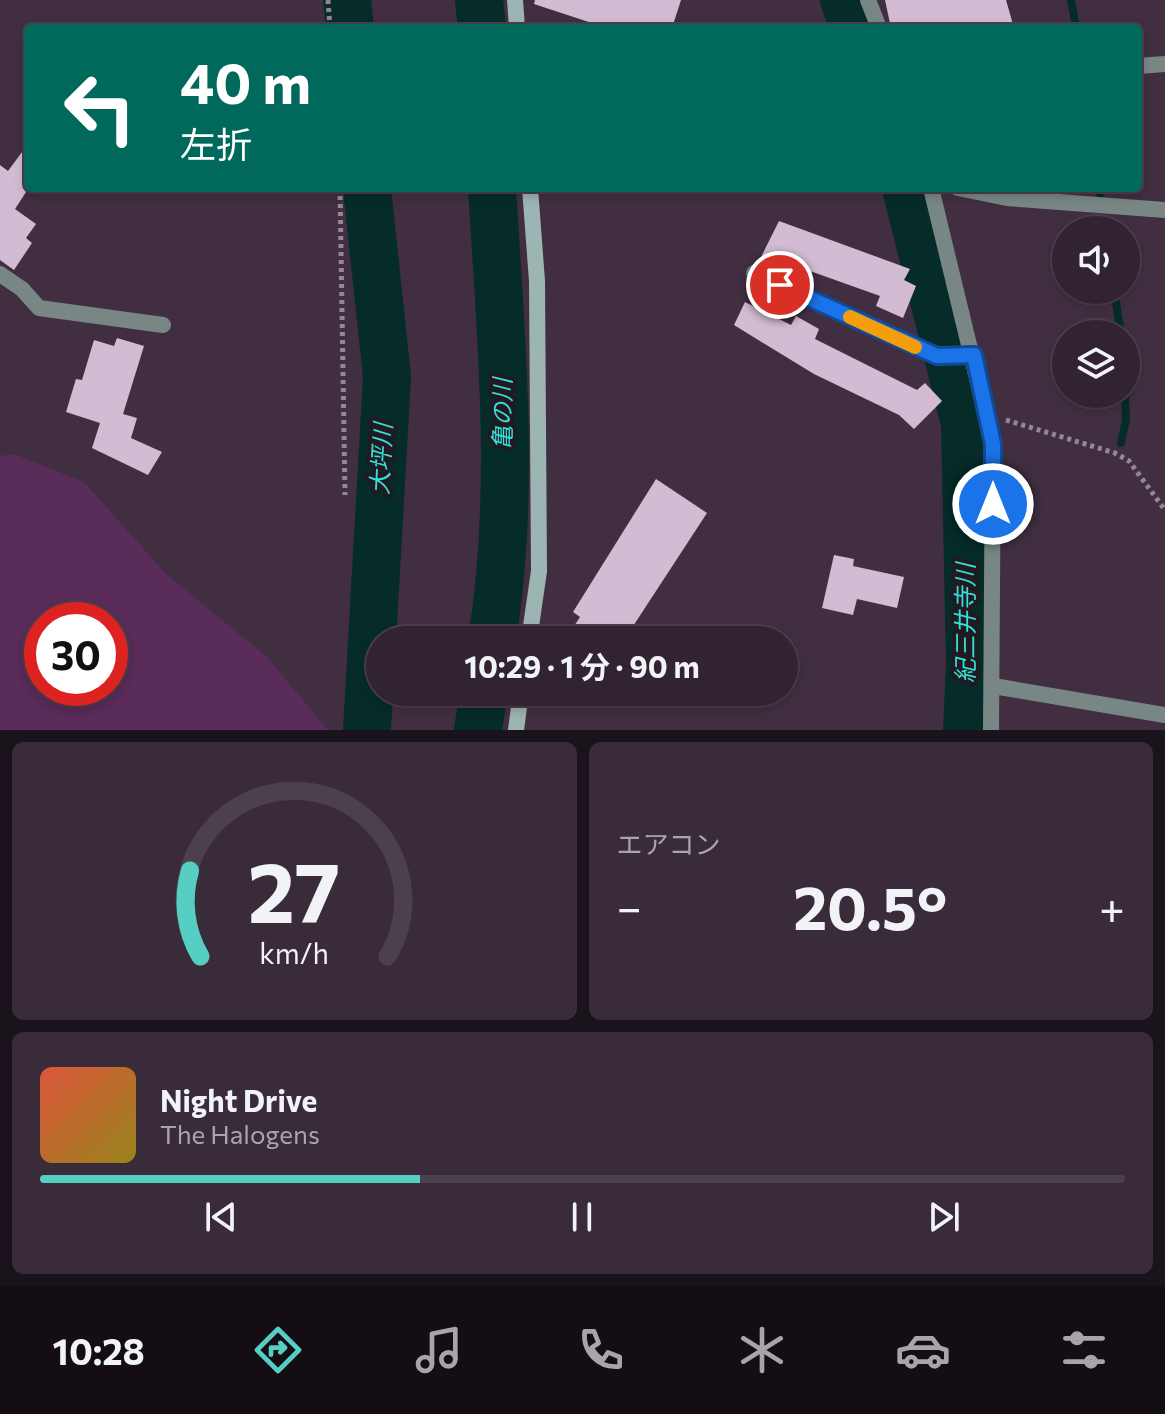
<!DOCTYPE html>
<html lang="ja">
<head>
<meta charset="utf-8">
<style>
  body { margin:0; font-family:Commissioner,"Noto Sans JP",sans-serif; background:#392b39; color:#f1f3f6; height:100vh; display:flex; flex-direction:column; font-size:30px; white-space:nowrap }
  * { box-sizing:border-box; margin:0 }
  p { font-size:26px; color:#a8a4ab }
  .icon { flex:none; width:44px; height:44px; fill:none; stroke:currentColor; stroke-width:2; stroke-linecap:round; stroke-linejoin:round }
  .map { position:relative; height:730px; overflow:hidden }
  .details { display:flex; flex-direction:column; gap:12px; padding:12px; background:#1b131b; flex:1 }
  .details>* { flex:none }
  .top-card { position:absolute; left:24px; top:24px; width:1118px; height:168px; border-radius:8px; box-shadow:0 4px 12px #0003,0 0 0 2px #4c404d; background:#00695c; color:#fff; overflow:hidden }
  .controls { position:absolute; left:1052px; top:216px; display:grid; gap:16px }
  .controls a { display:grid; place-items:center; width:88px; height:88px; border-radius:50%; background:#312331; box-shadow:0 4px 12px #0003,0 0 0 2px #4c404d; font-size:40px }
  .speed { position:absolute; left:24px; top:602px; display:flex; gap:16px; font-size:40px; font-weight:700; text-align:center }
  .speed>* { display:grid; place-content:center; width:104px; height:104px; border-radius:50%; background:#312331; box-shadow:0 4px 12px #0003,0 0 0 2px #4c404d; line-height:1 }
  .speed .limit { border:12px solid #d22; background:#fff; color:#111 }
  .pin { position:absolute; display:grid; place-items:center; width:68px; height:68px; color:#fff; margin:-34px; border:4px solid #fff; border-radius:50%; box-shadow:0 2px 8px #0007 }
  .me { position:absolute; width:88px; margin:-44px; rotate:0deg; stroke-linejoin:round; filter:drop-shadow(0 0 6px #0008) }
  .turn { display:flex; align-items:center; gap:28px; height:168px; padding:0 24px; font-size:36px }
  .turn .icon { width:104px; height:104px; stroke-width:2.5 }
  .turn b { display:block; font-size:56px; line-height:68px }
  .big { font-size:60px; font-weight:700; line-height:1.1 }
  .details .widget { flex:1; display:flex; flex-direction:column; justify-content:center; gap:12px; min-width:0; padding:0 28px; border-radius:12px; background:#392b39 }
  .details .dial { align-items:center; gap:0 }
  .dial svg { height:208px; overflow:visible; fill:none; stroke:#4c404d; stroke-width:7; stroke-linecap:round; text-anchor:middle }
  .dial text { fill:#f1f3f6; stroke:none }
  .song { display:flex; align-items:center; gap:24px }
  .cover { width:96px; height:96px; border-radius:12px; background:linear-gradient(135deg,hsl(10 70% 55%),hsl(50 70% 35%)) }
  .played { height:8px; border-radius:4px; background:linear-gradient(90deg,#56cec4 35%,#4c404d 35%) }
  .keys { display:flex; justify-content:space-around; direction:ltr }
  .heat { display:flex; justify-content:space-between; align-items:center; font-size:44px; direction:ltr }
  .details .tiles { flex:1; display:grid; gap:12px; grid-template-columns:1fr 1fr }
  .widget:last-child { grid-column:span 2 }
  .trip { position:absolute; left:366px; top:626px; width:432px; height:80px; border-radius:40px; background:#312331; box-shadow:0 4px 12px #0003,0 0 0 2px #4c404d; font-weight:700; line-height:80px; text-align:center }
  .dock { display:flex; height:128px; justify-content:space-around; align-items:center; background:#140e14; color:#a8a4ab }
  .dock .icon { width:56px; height:56px }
  .dock .active { color:#56cec4 }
  .dock b { font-size:36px; color:#f1f3f6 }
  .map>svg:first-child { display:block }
  .green { fill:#592c5a; fill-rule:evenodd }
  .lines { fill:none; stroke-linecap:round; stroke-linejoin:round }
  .stream { stroke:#062c29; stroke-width:8 }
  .river { stroke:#062c29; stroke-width:48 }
  .building { fill:#d3bcd3 }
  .path { stroke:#958695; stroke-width:5; stroke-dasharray:4 4; stroke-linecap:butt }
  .street { stroke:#788785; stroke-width:16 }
  .secondary { stroke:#9db5b2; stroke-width:16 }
  .route-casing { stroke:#114b97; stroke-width:20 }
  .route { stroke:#1a73e8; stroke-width:14 }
  .slow { stroke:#f59e0b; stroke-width:14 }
  .labels { text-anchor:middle; stroke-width:8; stroke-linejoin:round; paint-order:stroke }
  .water-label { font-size:24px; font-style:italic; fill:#33e0d5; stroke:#221a22 }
</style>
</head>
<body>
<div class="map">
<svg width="1165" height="730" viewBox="0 0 1165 730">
  <rect width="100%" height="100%" fill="#412f41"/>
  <path class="green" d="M14,454l70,28 83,93 99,81 62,74h-328v-274zM42,620h68v68h-68z"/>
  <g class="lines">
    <path class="stream" d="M1071,0l5,28
      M1099,188l1,6
      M1104,224l1,6
      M1114,290l7,44
      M1121,443l5,-23 -1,-26"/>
    <path class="river" d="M347,0l3,28
      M479,0l3,28
      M844,0l10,28
      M492,188c9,149 24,304 0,452
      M906,188l59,236 5,240 -3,66
      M367,730l20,-353 -20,-189
      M478,730l6,-38"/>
  </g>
  <path class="building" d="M535,0h146l-9,28h-65l-73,-24z
    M885,0h121l8,28h-123z
    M28,144v45l-13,20 21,15 -10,14 6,5 -18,27 -14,-10v-95l8,6z
    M779,221l131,48 -6,11 12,6 -13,32 -27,-12 4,-10 -84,-30 -6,11 -31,-16z
    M745,302l46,23 5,-9 23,13 -4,10 102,51 8,-7 17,18 -28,28 -15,-14 -85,-41 -80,-49z
    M117,338l27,8 -21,68 14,4 -6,20 31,14 -14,23 -56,-27 8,-25 -34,-11 10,-33 6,1 12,-40 20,6z
    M656,479l51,34 -83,127h-59l15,-23 -7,-5z
    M834,555l20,4 -1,7 51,11 -7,31 -40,-9 -4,16 -31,-7z"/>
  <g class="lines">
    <path class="path" d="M328,0l2,28
      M340,188l5,307
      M1006,420l109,33 14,8 36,49"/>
    <path class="street" d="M868,0l11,28
      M1138,66l27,-2
      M931,188l62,256 -2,286
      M958,188l49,10 158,12
      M754,273l183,83 37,-1
      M0,274l22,15 17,19 124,17
      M993,686l172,29"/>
    <path class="secondary" d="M515,0l2,28
      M529,640l10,-69 -2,-290 -7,-93
      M516,730l5,-38"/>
  </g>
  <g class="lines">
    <g class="route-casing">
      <path id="route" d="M780,285l157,71 37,-1 19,89v60"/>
    </g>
    <use href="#route" class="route"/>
    <path class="slow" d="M850,317l65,30"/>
  </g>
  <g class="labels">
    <g class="water-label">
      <text transform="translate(503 414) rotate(-90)" y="8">亀の川</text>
      <text transform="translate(382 459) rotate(-87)" y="8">大坪川</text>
      <text transform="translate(966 623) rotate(-90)" y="8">紀三井寺川</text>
    </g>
  </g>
</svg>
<div class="controls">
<a><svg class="icon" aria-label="sound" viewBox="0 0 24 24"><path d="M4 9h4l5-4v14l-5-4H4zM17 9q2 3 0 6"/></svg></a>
<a><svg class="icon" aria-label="layers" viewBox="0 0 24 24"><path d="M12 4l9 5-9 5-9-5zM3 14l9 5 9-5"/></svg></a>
</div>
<div class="speed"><div class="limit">30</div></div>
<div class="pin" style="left:780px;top:285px;background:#d93025"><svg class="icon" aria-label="arrive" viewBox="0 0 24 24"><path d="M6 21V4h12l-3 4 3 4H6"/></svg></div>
<svg class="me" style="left:993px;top:504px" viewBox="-20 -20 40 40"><circle r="17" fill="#1a73e8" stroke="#fff" stroke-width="3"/><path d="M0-11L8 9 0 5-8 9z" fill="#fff"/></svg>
<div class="trip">10:29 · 1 分 · 90 m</div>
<div class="top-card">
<div class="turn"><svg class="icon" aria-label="left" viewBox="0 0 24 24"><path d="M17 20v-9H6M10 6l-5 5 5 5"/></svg><div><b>40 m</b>左折</div></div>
</div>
</div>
<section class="details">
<div class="tiles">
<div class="widget dial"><svg viewBox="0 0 100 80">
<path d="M14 69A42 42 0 1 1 86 69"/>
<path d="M14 69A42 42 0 0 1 10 36" stroke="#56cec4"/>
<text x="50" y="56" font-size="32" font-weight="700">27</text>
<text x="50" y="72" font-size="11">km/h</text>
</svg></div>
<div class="widget"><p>エアコン</p>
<div class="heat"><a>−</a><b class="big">20.5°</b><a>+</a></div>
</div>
<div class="widget">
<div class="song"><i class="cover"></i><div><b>Night Drive</b><p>The Halogens</p></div></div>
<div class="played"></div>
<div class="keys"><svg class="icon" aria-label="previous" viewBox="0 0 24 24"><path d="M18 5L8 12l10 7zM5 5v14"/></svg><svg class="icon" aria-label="pause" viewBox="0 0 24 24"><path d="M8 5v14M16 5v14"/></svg><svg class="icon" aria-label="next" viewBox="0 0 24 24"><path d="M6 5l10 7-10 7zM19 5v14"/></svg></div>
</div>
</div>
</section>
<nav class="dock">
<b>10:28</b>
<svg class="icon active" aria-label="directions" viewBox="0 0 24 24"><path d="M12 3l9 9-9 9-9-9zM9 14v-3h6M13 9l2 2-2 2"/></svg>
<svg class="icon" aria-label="music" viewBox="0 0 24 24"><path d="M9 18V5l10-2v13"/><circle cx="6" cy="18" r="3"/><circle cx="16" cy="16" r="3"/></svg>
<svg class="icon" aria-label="phone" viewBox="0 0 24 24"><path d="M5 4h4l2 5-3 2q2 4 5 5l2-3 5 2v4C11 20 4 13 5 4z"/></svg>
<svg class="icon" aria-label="climate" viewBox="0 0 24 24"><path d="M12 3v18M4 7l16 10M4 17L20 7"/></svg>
<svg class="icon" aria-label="car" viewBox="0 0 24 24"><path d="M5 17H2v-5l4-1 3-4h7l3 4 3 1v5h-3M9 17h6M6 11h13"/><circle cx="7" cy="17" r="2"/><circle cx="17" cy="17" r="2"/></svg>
<svg class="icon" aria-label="filters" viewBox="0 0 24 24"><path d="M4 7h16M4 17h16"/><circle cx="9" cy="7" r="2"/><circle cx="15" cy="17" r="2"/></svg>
</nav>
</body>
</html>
